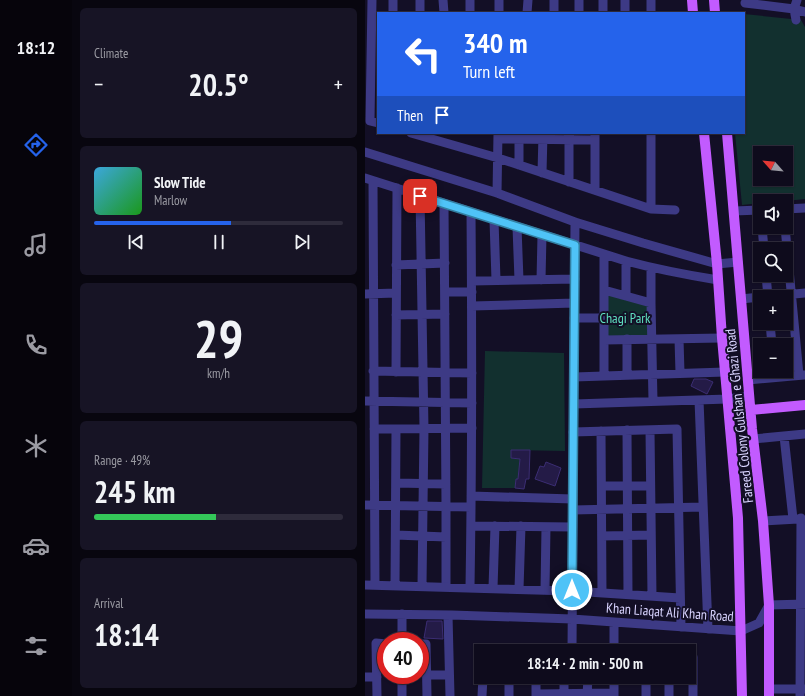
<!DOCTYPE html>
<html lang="en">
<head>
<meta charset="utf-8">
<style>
  body { margin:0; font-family:"PT Sans Narrow",sans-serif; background:#171425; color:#f1f3f6; height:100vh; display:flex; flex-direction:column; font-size:15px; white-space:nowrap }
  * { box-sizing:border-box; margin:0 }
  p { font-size:13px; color:#9b9ba3 }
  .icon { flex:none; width:22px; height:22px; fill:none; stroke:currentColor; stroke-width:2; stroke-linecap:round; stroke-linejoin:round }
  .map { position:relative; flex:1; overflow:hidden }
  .side { display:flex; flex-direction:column; gap:8px; padding:8px; background:#08060f; width:293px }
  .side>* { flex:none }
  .guide { position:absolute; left:12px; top:12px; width:368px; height:122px; border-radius:0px; box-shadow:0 1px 3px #0004,0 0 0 1px #2e2b3b; background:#2563eb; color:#fff; overflow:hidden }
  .needle { width:26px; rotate:297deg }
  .tools { position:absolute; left:388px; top:146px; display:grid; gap:8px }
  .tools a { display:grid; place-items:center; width:40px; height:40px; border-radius:0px; background:#0e0b1c; box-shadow:0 1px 3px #0004,0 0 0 1px #2e2b3b; font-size:20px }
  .speed { position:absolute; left:12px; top:632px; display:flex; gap:8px; font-size:20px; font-weight:700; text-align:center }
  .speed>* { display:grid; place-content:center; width:52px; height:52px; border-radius:50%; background:#0e0b1c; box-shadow:0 1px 3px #0004,0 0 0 1px #2e2b3b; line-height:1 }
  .speed .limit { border:6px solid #d22; background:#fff; color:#111 }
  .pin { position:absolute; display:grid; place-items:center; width:34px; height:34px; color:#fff; margin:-17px; border-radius:8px; box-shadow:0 2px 6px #0006 }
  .me { position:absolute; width:44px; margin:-22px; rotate:0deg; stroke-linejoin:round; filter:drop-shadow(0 0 3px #0008) }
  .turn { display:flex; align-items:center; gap:14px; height:84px; padding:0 20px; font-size:18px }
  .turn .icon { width:52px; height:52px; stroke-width:2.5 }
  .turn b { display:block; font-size:28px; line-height:34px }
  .then { display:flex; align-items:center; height:38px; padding:0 20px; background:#0003; gap:8px; font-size:15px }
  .big { font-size:30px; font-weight:600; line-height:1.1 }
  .side .widget { flex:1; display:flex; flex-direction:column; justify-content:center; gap:6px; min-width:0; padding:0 14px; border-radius:6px; background:#171425 }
  .side .dial { align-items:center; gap:0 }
  .dial b { font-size:52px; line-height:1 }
  .song { display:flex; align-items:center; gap:12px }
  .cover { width:48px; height:48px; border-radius:6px; background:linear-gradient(135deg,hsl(200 70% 55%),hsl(120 70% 35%)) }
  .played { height:4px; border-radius:2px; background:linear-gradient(90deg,#2563eb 55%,#2e2b3b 55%) }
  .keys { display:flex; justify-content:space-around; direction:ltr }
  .heat { display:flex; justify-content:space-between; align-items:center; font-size:22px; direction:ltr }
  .charge { height:6px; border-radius:3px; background:linear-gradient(90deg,#34c759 49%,#2e2b3b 0) }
  .trip { position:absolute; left:109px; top:644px; width:222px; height:40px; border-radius:0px; background:#0e0b1c; box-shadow:0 1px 3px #0004,0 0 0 1px #2e2b3b; font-weight:600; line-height:40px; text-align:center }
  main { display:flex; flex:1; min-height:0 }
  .dock { display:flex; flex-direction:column; width:72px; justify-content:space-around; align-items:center; background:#06040b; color:#9b9ba3 }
  .dock .icon { width:28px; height:28px }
  .dock .selected { color:#2563eb }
  .dock b { font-size:18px; color:#f1f3f6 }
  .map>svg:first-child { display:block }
  .green { fill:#12302f; fill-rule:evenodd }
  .building { fill:#241b47; stroke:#3b2d73 }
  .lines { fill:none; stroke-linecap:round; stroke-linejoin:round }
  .minor { stroke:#3d3a85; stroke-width:9 }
  .major { stroke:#c25bff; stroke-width:10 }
  .route-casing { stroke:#337fa1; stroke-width:10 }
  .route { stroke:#4fc3f7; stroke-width:7 }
  .labels { text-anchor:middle; stroke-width:4; stroke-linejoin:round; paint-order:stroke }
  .park-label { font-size:14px; fill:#5fe0c0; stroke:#130f26 }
  .street-label { font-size:14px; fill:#d9d4ff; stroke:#130f26 }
</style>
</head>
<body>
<main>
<nav class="dock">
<b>18:12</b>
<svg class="icon selected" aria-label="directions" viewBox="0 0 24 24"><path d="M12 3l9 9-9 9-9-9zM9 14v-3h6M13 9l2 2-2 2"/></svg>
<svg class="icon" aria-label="music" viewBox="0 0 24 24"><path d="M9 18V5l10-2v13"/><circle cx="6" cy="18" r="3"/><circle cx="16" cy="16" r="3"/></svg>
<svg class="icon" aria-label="phone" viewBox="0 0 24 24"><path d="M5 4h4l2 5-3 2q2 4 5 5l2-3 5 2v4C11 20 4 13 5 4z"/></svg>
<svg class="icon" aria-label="climate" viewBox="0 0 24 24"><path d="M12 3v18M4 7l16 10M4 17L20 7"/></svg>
<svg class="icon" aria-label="car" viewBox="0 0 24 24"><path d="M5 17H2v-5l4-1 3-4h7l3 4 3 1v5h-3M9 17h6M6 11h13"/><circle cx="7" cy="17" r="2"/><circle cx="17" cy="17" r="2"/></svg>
<svg class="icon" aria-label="filters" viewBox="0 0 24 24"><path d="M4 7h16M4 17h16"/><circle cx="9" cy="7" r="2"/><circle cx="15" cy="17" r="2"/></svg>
</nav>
<section class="side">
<div class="widget"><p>Climate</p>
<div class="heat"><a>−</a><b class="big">20.5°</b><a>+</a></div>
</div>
<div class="widget">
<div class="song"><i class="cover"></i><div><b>Slow Tide</b><p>Marlow</p></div></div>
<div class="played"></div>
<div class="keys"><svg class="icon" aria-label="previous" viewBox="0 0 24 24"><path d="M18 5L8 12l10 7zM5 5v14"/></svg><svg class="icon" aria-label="pause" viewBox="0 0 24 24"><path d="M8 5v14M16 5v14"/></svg><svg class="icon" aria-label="next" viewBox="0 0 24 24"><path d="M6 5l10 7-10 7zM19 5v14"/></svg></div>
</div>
<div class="widget dial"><b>29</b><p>km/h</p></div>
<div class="widget"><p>Range · 49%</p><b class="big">245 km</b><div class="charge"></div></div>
<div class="widget"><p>Arrival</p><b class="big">18:14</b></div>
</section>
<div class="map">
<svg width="440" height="696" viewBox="0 0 440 696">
  <rect width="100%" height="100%" fill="#130f26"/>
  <path class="green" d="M379,14l57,6 4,7v172l-19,2h-26v2l-18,2 -7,-72h9zM395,153h26v26h-26z
    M239,290l47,13 1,36 -48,1z
    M120,351l79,2 1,98 -54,-1v8l9,1 -2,20h-2l-1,9h-33z"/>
  <path class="building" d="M329,379h12l7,3 -6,12 -16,-8z
    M146,450h19l-1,29h-3l-2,10 -9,-1 1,-9h2l2,-20 -9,-1z
    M181,462l15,6 -6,18 -20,-7 5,-13 4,1z
    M62,621h15l1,18 -19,-1z"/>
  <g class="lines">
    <path class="minor" d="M7,0l-2,121 8,2
      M55,0v13
      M78,0l1,13
      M105,0v13
      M380,3l49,6 11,3
      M28,13v-13
      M134,13v-13
      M162,13l1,-13
      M189,13v-13
      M214,13v-13
      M238,13v-13
      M260,13v-13
      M286,13v-13
      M431,20l-2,-11 3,-9
      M46,133l87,25 153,51 24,1
      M286,133v76
      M133,139l97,1
      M0,152l132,41 78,29 68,21 74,21 21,-2
      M154,165v-32
      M177,173l1,-39
      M0,178l261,83c30,8 61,14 92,19
      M8,181l2,404
      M204,182v-49
      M230,190v-57
      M132,193l1,-60
      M55,196l4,232 -2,158
      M79,204l2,302v81
      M421,209l19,-1
      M369,211l26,-1
      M129,220l2,60
      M152,227l2,53
      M397,227l2,22
      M420,227l14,148
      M239,255v121
      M31,265l49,-2
      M286,268v35l2,98
      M401,275l2,22
      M176,280l1,-45
      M107,281l103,-2
      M239,290l47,13
      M80,292h27
      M0,294l31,-1
      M261,296v-35
      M397,297l43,-4
      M376,299l19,-2
      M107,306l102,-3
      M31,315l49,-1
      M209,318h30
      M405,323l2,22
      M314,339l1,34
      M239,340l118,-2
      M8,371l99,2
      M31,372l1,-184
      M262,375v-36
      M209,377l151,-5
      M383,380l56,-5
      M334,400l9,229
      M0,401l107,2
      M209,404l154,-5 21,-3
      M9,429l98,-1
      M262,430l1,164
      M285,430l2,166
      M236,431l1,162
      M208,432l104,-3 4,198
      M419,436l9,83
      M388,439l52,-5
      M31,483l50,1
      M237,486h48
      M106,496l102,3
      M0,505l106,2
      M208,510l130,-3
      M398,521l35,-2
      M106,526l102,1
      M31,535l50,2
      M237,536l49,-1
      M0,585l207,6 108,7
      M30,586l1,-157
      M105,588c2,-125 2,-251 1,-376
      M128,588l2,-62
      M154,589l2,-63
      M180,590l1,-63
      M0,614l87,1 120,4 169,12 18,-8 10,-18 36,-1
      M83,615l2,81
      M249,622v29
      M37,641v-27
      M55,644h6l1,52
      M118,651h7
      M207,651l3,-429
      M324,657h4v39
      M62,675h22
      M0,677h12
      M144,677v19
      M171,677v19
      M249,677v19
      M404,689h36
      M171,694l78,-1
      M12,696l-1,-53 10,1
      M37,696v-21
      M117,696l1,-19
      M199,696v-19
      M222,696l1,-19
      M281,696v-19
      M304,696v-19
      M435,696l1,-178"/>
    <path class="major" d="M327,0l1,13
      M349,0l1,13
      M339,133l13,131 5,74 16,180 4,178
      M362,133l25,296 11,92 6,84v91
      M386,410l54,-5"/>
  </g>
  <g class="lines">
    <g class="route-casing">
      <path id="route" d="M55,196l155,49 -3,345"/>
    </g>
    <use href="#route" class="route"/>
  </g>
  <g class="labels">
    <g class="park-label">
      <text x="260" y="323">Chagi Park</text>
    </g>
    <g class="street-label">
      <text transform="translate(374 416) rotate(-96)" y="5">Fareed Colony Gulshan e Ghazi Road</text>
      <text transform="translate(305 612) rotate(4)" y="5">Khan Liaqat Ali Khan Road</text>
    </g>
  </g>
</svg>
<div class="tools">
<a><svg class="needle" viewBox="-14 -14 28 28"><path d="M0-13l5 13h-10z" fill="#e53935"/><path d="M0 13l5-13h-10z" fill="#9b9ba3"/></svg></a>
<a><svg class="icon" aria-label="sound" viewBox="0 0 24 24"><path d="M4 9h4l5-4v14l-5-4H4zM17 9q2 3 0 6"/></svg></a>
<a><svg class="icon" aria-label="search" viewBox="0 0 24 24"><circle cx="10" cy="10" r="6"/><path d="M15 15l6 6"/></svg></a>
<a>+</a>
<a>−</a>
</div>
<div class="speed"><div class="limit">40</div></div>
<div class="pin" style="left:55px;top:196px;background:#d93025"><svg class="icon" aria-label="arrive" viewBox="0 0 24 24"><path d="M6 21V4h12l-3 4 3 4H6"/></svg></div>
<svg class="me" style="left:207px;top:590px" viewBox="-20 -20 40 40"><circle r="17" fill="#4fc3f7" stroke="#fff" stroke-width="3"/><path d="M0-11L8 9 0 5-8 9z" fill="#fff"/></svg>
<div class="trip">18:14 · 2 min · 500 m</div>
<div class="guide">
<div class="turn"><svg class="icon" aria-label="left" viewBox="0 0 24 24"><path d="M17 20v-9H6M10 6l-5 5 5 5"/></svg><div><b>340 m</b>Turn left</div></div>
<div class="then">Then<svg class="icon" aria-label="arrive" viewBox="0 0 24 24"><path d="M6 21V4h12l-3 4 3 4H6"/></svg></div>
</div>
</div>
</main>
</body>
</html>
